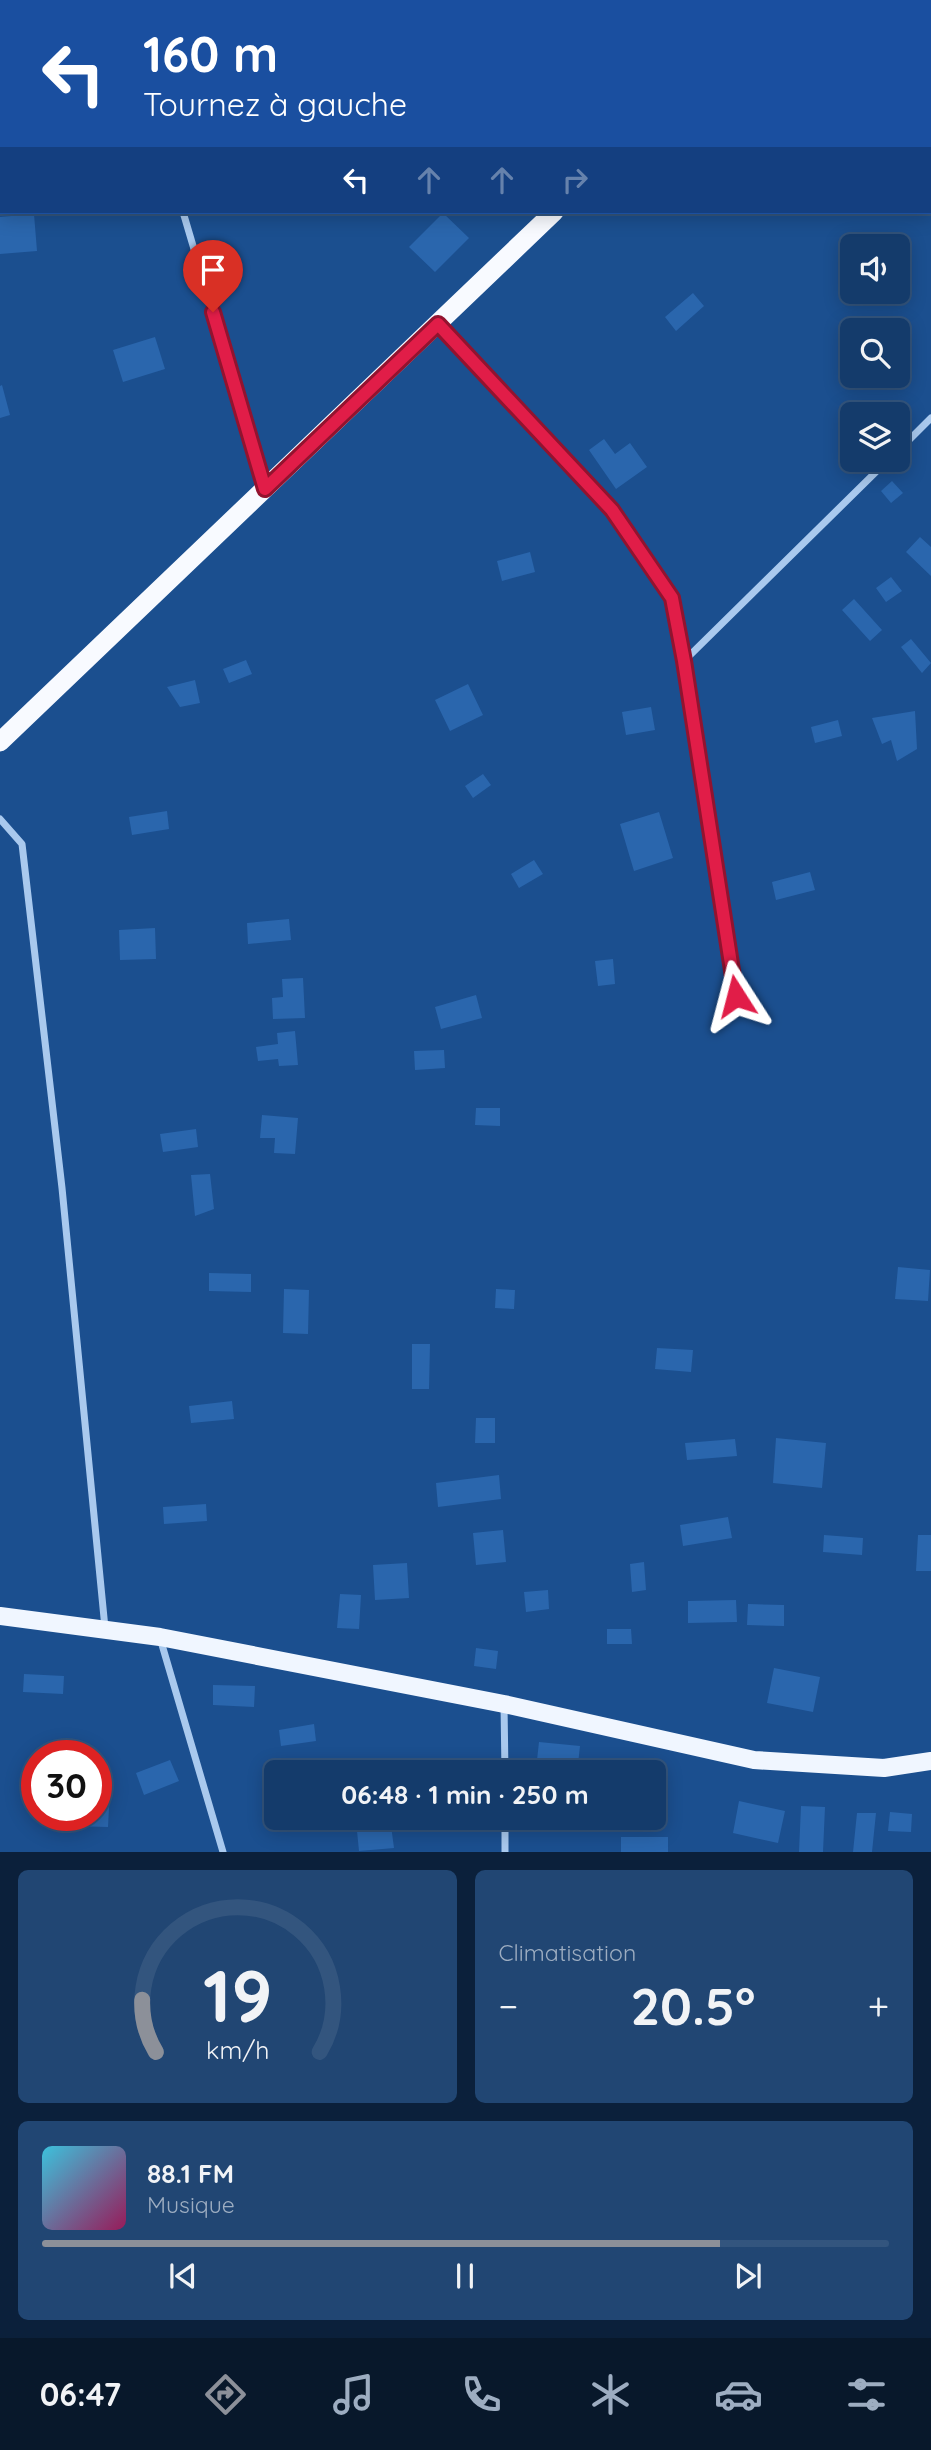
<!DOCTYPE html>
<html lang="fr">
<head>
<meta charset="utf-8">
<style>
  body { margin:0; font-family:Quicksand,sans-serif; background:#214673; color:#f1f3f6; height:100vh; display:flex; flex-direction:column; font-size:26px; white-space:nowrap }
  * { box-sizing:border-box; margin:0 }
  p { font-size:23px; color:#9dadc1 }
  .icon { flex:none; width:38px; height:38px; fill:none; stroke:currentColor; stroke-width:2; stroke-linecap:round; stroke-linejoin:round }
  .map { position:relative; height:1852px; overflow:hidden }
  .side { display:flex; flex-direction:column; gap:18px; padding:18px; background:#0b203b; flex:1 }
  .side>* { flex:none }
  .guide { position:absolute; left:0px; top:0px; width:931px; height:214px; box-shadow:0 4px 18px #0003,0 0 0 2px #33557e; background:#1a4fa0; color:#fff; overflow:hidden }
  .tools { position:absolute; left:840px; top:234px; display:grid; gap:14px }
  .tools a { display:grid; place-items:center; width:70px; height:70px; border-radius:10px; background:#143b6b; box-shadow:0 4px 18px #0003,0 0 0 2px #33557e; font-size:35px }
  .speed { position:absolute; left:21px; top:1740px; display:flex; gap:14px; font-size:35px; font-weight:700; text-align:center }
  .speed>* { display:grid; place-content:center; width:91px; height:91px; border-radius:50%; background:#143b6b; box-shadow:0 4px 18px #0003,0 0 0 2px #33557e; line-height:1 }
  .speed .limit { border:10px solid #d22; background:#fff; color:#111 }
  .pin { position:absolute; display:grid; place-items:center; width:60px; height:60px; color:#fff; margin:-72px -30px; border-radius:50% 50% 50% 0; rotate:-45deg; box-shadow:0 0 7px #0007 }
  .pin .icon { rotate:45deg }
  .me { position:absolute; width:77px; margin:-38px; rotate:351deg; stroke-linejoin:round; filter:drop-shadow(0 0 5px #0008) }
  .turn { display:flex; align-items:center; gap:24px; height:147px; padding:0 28px; font-size:32px }
  .turn .icon { width:91px; height:91px; stroke-width:2.5 }
  .turn b { display:block; font-size:49px; line-height:60px }
  .lanes { display:flex; align-items:center; height:66px; padding:0 28px; background:#0003; justify-content:center; gap:35px; direction:ltr }
  .lanes .off { opacity:.35 }
  .big { font-size:52px; font-weight:800; line-height:1.1 }
  .side .tile { flex:1; display:flex; flex-direction:column; justify-content:center; gap:10px; min-width:0; padding:0 24px; border-radius:10px; background:#214673 }
  .side .dial { align-items:center; gap:0 }
  .dial svg { height:182px; overflow:visible; fill:none; stroke:#33557e; stroke-width:7; stroke-linecap:round; text-anchor:middle }
  .dial text { fill:#f1f3f6; stroke:none }
  .song { display:flex; align-items:center; gap:21px }
  .cover { width:84px; height:84px; border-radius:10px; background:linear-gradient(135deg,hsl(190 70% 55%),hsl(330 70% 35%)) }
  .played { height:7px; border-radius:4px; background:linear-gradient(90deg,#8c9099 80%,#33557e 80%) }
  .keys { display:flex; justify-content:space-around; direction:ltr }
  .heat { display:flex; justify-content:space-between; align-items:center; font-size:38px; direction:ltr }
  .side .tiles { flex:1; display:grid; gap:18px; grid-template-columns:1fr 1fr }
  .tile:last-child { grid-column:span 2 }
  .trip { position:absolute; left:264px; top:1760px; width:402px; height:70px; border-radius:10px; background:#143b6b; box-shadow:0 4px 18px #0003,0 0 0 2px #33557e; font-weight:800; line-height:70px; text-align:center }
  .menu { display:flex; height:112px; justify-content:space-around; align-items:center; background:#08182b; color:#9dadc1 }
  .menu .icon { width:49px; height:49px }
  .menu .current { color:#8c9099 }
  .menu b { font-size:32px; color:#f1f3f6 }
  .map>svg:first-child { display:block }
  .green { fill:#2461a8 }
  .building { fill:#2a66ad }
  .lines { fill:none; stroke-linecap:round; stroke-linejoin:round }
  .minor { stroke:#a9c9ee; stroke-width:7 }
  .primary { stroke:#f0f6ff; stroke-width:18 }
  .trunk { stroke:#f8faff; stroke-width:19 }
  .route-casing { stroke:#92132f; stroke-width:18 }
  .route { stroke:#e11d48; stroke-width:12 }
</style>
</head>
<body>
<div class="map">
<svg width="931" height="1852" viewBox="0 0 931 1852">
  <rect width="100%" height="100%" fill="#1b4f8f"/>
  <path class="green" d="M272,0h440l-437,2z"/>
  <path class="building" d="M443,213l26,25 -34,34 -26,-25z
    M34,214l3,37 -37,3v-37z
    M693,293l11,13 -28,25 -11,-14z
    M155,337l10,32 -42,13 -10,-32z
    M2,385l8,30 -10,3v-32z
    M604,439l11,15 15,-11 17,24 -31,22 -27,-39z
    M892,481l11,12 -12,10 -10,-12z
    M920,537l11,10v29l-25,-24z
    M530,552l5,20 -33,9 -5,-20z
    M891,577l11,14 -16,11 -10,-14z
    M854,599l28,31 -12,11 -28,-31z
    M911,639l20,24 -9,10 -21,-26z
    M246,660l6,14 -23,9 -6,-14z
    M195,680l5,23 -20,4 -13,-20z
    M468,684l15,31 -33,16 -15,-31z
    M651,707l4,23 -29,5 -4,-23z
    M915,711l2,38 -20,12 -6,-21 -9,4 -10,-26z
    M838,720l4,16 -27,7 -4,-16z
    M483,774l8,11 -18,13 -8,-12z
    M167,811l2,18 -37,6 -3,-18z
    M659,812l14,46 -39,13 -14,-47z
    M534,860l9,14 -24,14 -8,-14z
    M810,872l5,18 -39,10 -4,-18z
    M289,919l2,21 -43,4 -1,-21z
    M155,928l1,31 -36,1 -1,-30z
    M613,959l2,25 -17,2 -3,-25z
    M303,978l2,40 -32,1 -1,-21 11,-1 -1,-18z
    M476,995l6,23 -41,11 -6,-22z
    M295,1031l3,34 -19,1 -1,-7 -20,2 -2,-14 22,-3 -1,-11z
    M444,1050l1,18 -30,2 -1,-19z
    M476,1108h24v18l-25,-1z
    M262,1115l36,3 -3,36 -21,-1 1,-15h-15z
    M196,1129l2,18 -35,5 -3,-18z
    M210,1174l4,35 -19,7 -4,-41z
    M898,1267l32,3 -2,31 -33,-2z
    M209,1273l42,1v18l-42,-1z
    M284,1289l25,1 -1,44 -25,-1z
    M496,1289l19,1 -1,19 -19,-1z
    M412,1344h18l-1,45h-17z
    M657,1348l36,2 -2,22 -36,-3z
    M232,1401l2,18 -43,4 -2,-17z
    M476,1418h19v25h-20z
    M776,1438l50,5 -4,45 -49,-5z
    M735,1439l2,17 -50,4 -2,-17z
    M499,1475l2,24 -63,8 -2,-24z
    M206,1504l1,17 -43,3 -1,-17z
    M728,1517l4,21 -49,8 -3,-21z
    M503,1530l3,32 -30,3 -3,-32z
    M824,1535l39,3 -1,17 -39,-3z
    M918,1535h13v36h-15z
    M644,1562l2,28 -14,2 -2,-28z
    M407,1563l2,35 -34,2 -2,-35z
    M548,1590l1,19 -23,3 -2,-20z
    M340,1594l21,1 -2,34 -22,-1z
    M736,1600l1,22 -49,1v-22z
    M748,1604l36,1v21l-37,-1z
    M607,1629h24l1,15h-25z
    M476,1648l22,3 -2,18 -22,-3z
    M774,1668l46,9 -7,35 -46,-9z
    M24,1674l40,2 -1,18 -40,-2z
    M213,1685l42,1 -1,21 -41,-2z
    M314,1724l2,17 -35,5 -2,-16z
    M539,1742l41,4 -2,18 -41,-4z
    M170,1760l9,21 -35,14 -8,-22z
    M96,1789h14l-2,38 -40,-1v-11h28z
    M739,1801l46,10 -7,32 -45,-10z
    M801,1806l24,1 -2,45h-24z
    M890,1812l22,2 -1,18 -23,-1z
    M857,1813h19l-4,39h-19z
    M390,1818l4,30 -35,3 -3,-30z
    M621,1837h47v15h-47z"/>
  <g class="lines">
    <path class="minor" d="M114,0l1,2
      M832,0l1,2
      M929,97l2,2
      M183,212l81,273
      M438,325l174,185 60,88 12,63 52,334
      M898,451l33,-33
      M684,661l204,-201
      M0,819l22,25 40,344 43,440
      M160,1638l63,214
      M504,1705l1,68
      M505,1818v34"/>
    <path class="primary" d="M0,1616l160,21 344,67 250,56 130,8 47,-7"/>
    <path class="trunk" d="M772,2l2,-2
      M0,742l554,-530"/>
  </g>
  <g class="lines">
    <g class="route-casing">
      <path id="route" d="M213,312l52,177 173,-165 174,186 60,88 12,63 52,335"/>
    </g>
    <use href="#route" class="route"/>
  </g>
</svg>
<div class="tools">
<a><svg class="icon" aria-label="sound" viewBox="0 0 24 24"><path d="M4 9h4l5-4v14l-5-4H4zM17 9q2 3 0 6"/></svg></a>
<a><svg class="icon" aria-label="search" viewBox="0 0 24 24"><circle cx="10" cy="10" r="6"/><path d="M15 15l6 6"/></svg></a>
<a><svg class="icon" aria-label="layers" viewBox="0 0 24 24"><path d="M12 4l9 5-9 5-9-5zM3 14l9 5 9-5"/></svg></a>
</div>
<div class="speed"><div class="limit">30</div></div>
<div class="pin" style="left:213px;top:312px;background:#d93025"><svg class="icon" aria-label="arrive" viewBox="0 0 24 24"><path d="M6 21V4h12l-3 4 3 4H6"/></svg></div>
<svg class="me" style="left:736px;top:996px" viewBox="-20 -20 40 40"><path d="M0-17L14 15 0 8-14 15z" fill="#e11d48" stroke="#fff" stroke-width="4"/></svg>
<div class="trip">06:48 · 1 min · 250 m</div>
<div class="guide">
<div class="turn"><svg class="icon" aria-label="left" viewBox="0 0 24 24"><path d="M17 20v-9H6M10 6l-5 5 5 5"/></svg><div><b>160 m</b>Tournez à gauche</div></div>
<div class="lanes"><svg class="icon" aria-label="left" viewBox="0 0 24 24"><path d="M17 20v-9H6M10 6l-5 5 5 5"/></svg><svg class="icon off" aria-label="ahead" viewBox="0 0 24 24"><path d="M12 20V5M6 11l6-6 6 6"/></svg><svg class="icon off" aria-label="ahead" viewBox="0 0 24 24"><path d="M12 20V5M6 11l6-6 6 6"/></svg><svg class="icon off" aria-label="right" viewBox="0 0 24 24"><path d="M7 20v-9h11M14 6l5 5-5 5"/></svg></div>
</div>
</div>
<section class="side">
<div class="tiles">
<div class="tile dial"><svg viewBox="0 0 100 80">
<path d="M14 69A42 42 0 1 1 86 69"/>
<path d="M14 69A42 42 0 0 1 8 46" stroke="#8c9099"/>
<text x="50" y="56" font-size="32" font-weight="700">19</text>
<text x="50" y="72" font-size="11">km/h</text>
</svg></div>
<div class="tile"><p>Climatisation</p>
<div class="heat"><a>−</a><b class="big">20.5°</b><a>+</a></div>
</div>
<div class="tile">
<div class="song"><i class="cover"></i><div><b>88.1 FM</b><p>Musique</p></div></div>
<div class="played"></div>
<div class="keys"><svg class="icon" aria-label="previous" viewBox="0 0 24 24"><path d="M18 5L8 12l10 7zM5 5v14"/></svg><svg class="icon" aria-label="pause" viewBox="0 0 24 24"><path d="M8 5v14M16 5v14"/></svg><svg class="icon" aria-label="next" viewBox="0 0 24 24"><path d="M6 5l10 7-10 7zM19 5v14"/></svg></div>
</div>
</div>
</section>
<nav class="menu">
<b>06:47</b>
<svg class="icon current" aria-label="directions" viewBox="0 0 24 24"><path d="M12 3l9 9-9 9-9-9zM9 14v-3h6M13 9l2 2-2 2"/></svg>
<svg class="icon" aria-label="music" viewBox="0 0 24 24"><path d="M9 18V5l10-2v13"/><circle cx="6" cy="18" r="3"/><circle cx="16" cy="16" r="3"/></svg>
<svg class="icon" aria-label="phone" viewBox="0 0 24 24"><path d="M5 4h4l2 5-3 2q2 4 5 5l2-3 5 2v4C11 20 4 13 5 4z"/></svg>
<svg class="icon" aria-label="climate" viewBox="0 0 24 24"><path d="M12 3v18M4 7l16 10M4 17L20 7"/></svg>
<svg class="icon" aria-label="car" viewBox="0 0 24 24"><path d="M5 17H2v-5l4-1 3-4h7l3 4 3 1v5h-3M9 17h6M6 11h13"/><circle cx="7" cy="17" r="2"/><circle cx="17" cy="17" r="2"/></svg>
<svg class="icon" aria-label="filters" viewBox="0 0 24 24"><path d="M4 7h16M4 17h16"/><circle cx="9" cy="7" r="2"/><circle cx="15" cy="17" r="2"/></svg>
</nav>
</body>
</html>
